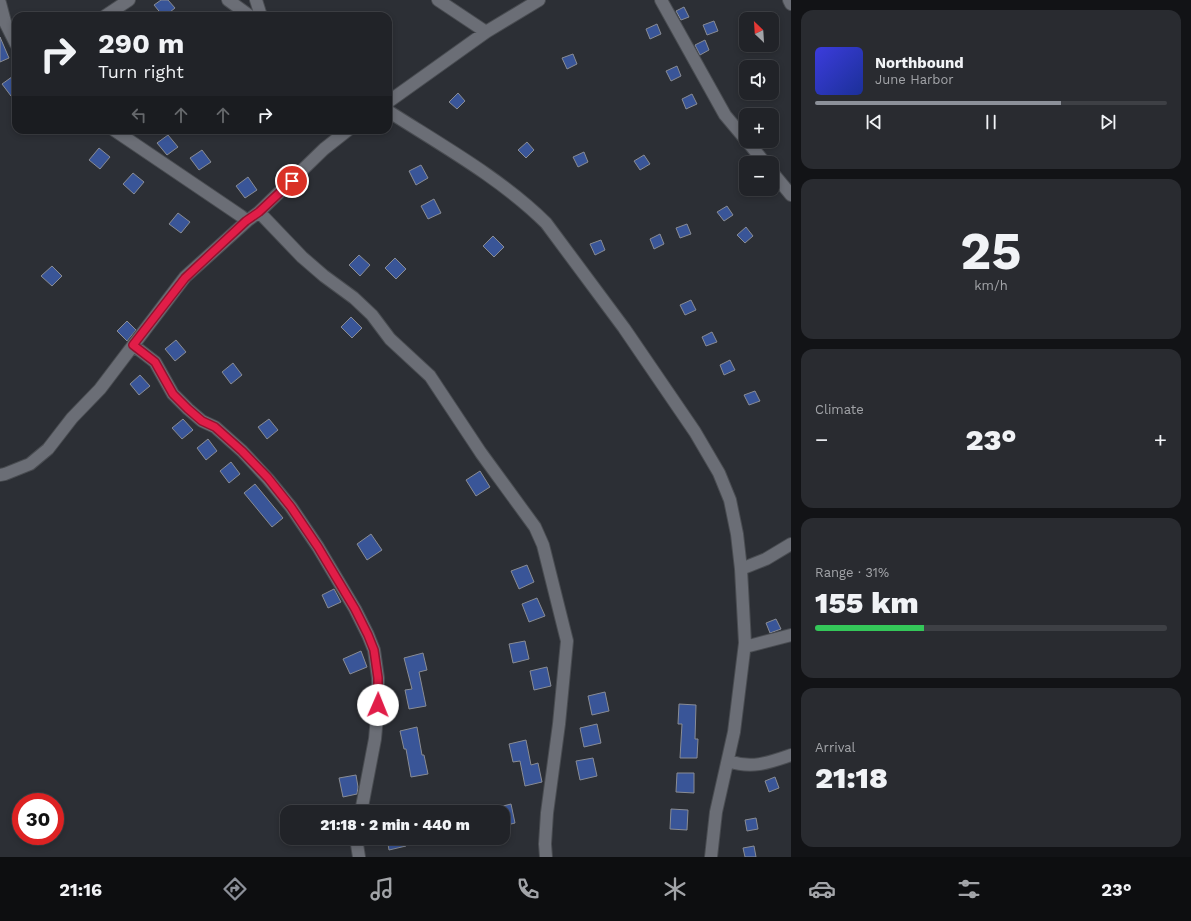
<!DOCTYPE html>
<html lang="en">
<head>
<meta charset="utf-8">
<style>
  body { margin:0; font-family:"Work Sans",sans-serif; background:#292b30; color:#f1f3f6; height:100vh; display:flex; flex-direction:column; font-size:15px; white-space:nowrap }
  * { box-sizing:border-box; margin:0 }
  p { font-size:13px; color:#a2a4a8 }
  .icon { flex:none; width:22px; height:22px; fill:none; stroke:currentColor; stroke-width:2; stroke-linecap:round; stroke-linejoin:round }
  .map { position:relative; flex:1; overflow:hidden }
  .panel { display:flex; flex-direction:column; gap:10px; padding:10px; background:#121316; width:400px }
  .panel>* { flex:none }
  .top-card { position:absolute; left:12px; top:12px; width:380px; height:122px; border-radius:12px; box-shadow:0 2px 6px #0003,0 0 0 1px #3e4045; background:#212328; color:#f1f3f6; overflow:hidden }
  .needle { width:26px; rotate:335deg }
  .tools { position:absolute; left:739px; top:12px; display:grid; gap:8px }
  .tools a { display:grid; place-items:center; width:40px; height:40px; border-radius:8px; background:#212328; box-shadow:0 2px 6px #0003,0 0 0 1px #3e4045; font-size:20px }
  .speed { position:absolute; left:12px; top:793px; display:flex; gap:8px; font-size:20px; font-weight:700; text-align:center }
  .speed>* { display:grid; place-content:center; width:52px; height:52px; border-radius:50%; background:#212328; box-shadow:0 2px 6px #0003,0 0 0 1px #3e4045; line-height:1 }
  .speed .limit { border:6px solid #d22; background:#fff; color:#111 }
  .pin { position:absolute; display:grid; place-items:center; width:34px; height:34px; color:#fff; margin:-17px; border:2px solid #fff; border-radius:50%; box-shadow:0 1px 4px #0007 }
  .me { position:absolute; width:44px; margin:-22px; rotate:1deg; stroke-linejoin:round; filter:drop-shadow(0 0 3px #0008) }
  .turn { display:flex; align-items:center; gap:14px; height:84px; padding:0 20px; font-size:18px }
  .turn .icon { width:52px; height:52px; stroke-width:2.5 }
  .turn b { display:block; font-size:28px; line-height:34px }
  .lanes { display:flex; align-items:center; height:38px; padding:0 20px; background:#0003; justify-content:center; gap:20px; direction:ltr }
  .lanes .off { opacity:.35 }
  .big { font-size:30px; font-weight:800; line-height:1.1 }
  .panel .tile { flex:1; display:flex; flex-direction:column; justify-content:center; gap:6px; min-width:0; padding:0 14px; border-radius:12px; background:#292b30 }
  .panel .dial { align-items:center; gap:0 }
  .dial b { font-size:52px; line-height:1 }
  .song { display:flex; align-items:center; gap:12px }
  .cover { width:48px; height:48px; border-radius:6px; background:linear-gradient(135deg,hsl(240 70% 55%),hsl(230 70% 35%)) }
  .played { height:4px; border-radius:2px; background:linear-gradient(90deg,#8c9099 70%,#3e4045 70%) }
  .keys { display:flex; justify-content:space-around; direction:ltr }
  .heat { display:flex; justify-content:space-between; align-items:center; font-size:22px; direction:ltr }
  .charge { height:6px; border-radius:3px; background:linear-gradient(90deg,#34c759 31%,#3e4045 0) }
  .trip { position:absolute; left:280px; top:805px; width:230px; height:40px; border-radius:12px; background:#212328; box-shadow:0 2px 6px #0003,0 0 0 1px #3e4045; font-weight:800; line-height:40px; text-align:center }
  .tab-bar { display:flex; height:64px; justify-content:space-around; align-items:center; background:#0d0e10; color:#a2a4a8 }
  .tab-bar .icon { width:28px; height:28px }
  .tab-bar .selected { color:#8c9099 }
  .tab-bar b { font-size:18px; color:#f1f3f6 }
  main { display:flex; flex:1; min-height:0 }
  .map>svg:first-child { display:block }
  .building { fill:#395598; stroke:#898c94 }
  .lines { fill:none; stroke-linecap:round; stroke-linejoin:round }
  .minor-casing { stroke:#494c51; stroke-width:14 }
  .minor { stroke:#6b6e76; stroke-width:12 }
  .route-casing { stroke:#92132f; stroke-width:10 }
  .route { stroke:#e11d48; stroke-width:7 }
</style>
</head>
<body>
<main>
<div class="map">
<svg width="791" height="857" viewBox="0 0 791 857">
  <rect width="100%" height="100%" fill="#2c2f35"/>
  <path class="building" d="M161,0h7l7,8 -10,8h-2l-9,-11z
    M684,7l5,10 -8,3 -5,-9z
    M714,21l4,10 -11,4 -4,-10z
    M657,24l4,10 -11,5 -4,-10z
    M0,37l9,21 -9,4z
    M705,40l4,10 -9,5 -5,-10z
    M573,54l4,10 -10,5 -5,-11z
    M677,66l4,10 -10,5 -5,-10z
    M16,74v18l-5,4 -9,-12z
    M458,93l7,8 -8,8 -8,-7z
    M692,94l5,10 -11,5 -4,-10z
    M168,135l10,12 -11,8 -10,-12z
    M527,142l7,8 -8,8 -8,-8z
    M99,148l11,9 -10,12 -11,-9z
    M202,150l9,12 -12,8 -9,-12z
    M584,152l4,10 -10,5 -5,-10z
    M644,155l6,9 -10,6 -6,-9z
    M421,165l7,13 -12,7 -7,-14z
    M133,173l11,9 -10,12 -11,-10z
    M248,177l9,13 -12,8 -9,-12z
    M434,199l7,14 -13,6 -7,-13z
    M727,206l6,9 -9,6 -7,-9z
    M178,213l12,9 -9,11 -12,-9z
    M687,224l4,10 -11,4 -4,-10z
    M746,227l7,9 -8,7 -8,-8z
    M660,234l4,10 -10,5 -4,-10z
    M493,236l11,11 -10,10 -11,-11z
    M601,240l4,10 -10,5 -5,-11z
    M359,255l11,10 -10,11 -11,-11z
    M395,258l11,11 -10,10 -11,-11z
    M52,266l10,10 -10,10 -11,-10z
    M691,300l5,10 -11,5 -5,-10z
    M351,317l11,11 -10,10 -11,-11z
    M127,321l9,9 -9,11 -10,-10z
    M712,332l5,10 -11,4 -4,-9z
    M176,340l10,12 -11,9 -10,-12z
    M730,360l5,10 -11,5 -4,-10z
    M233,363l9,12 -11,9 -9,-12z
    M140,375l10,11 -11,9 -9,-11z
    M755,391l5,10 -11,4 -5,-10z
    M183,419l10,11 -11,9 -10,-11z
    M269,419l9,11 -11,9 -9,-12z
    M208,439l9,12 -11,9 -9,-12z
    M231,462l9,12 -11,9 -9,-12z
    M480,471l10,16 -14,9 -10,-16z
    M255,484l28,34 -11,9 -28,-34z
    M371,534l11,16 -15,10 -10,-16z
    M527,565l7,17 -15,7 -8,-18z
    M334,589l7,13 -13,6 -6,-13z
    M537,598l8,18 -16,6 -7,-18z
    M776,619l5,10 -11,4 -4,-10z
    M525,641l4,18 -16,4 -4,-19z
    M361,651l6,16 -17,7 -7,-15z
    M423,653l4,17 -8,2 7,34 -17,3 -4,-19 7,-1 -8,-31z
    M547,667l4,19 -17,4 -4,-19z
    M605,692l4,19 -17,4 -4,-19z
    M679,704l17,1 -1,34h3l-1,19h-17l2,-34h-4z
    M597,724l4,19 -17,4 -4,-19z
    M417,727l5,28h2l4,19 -17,3 -5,-28h-2l-4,-18z
    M526,740l5,25 7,-2 4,19 -17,4 -5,-25 -7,1 -4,-18z
    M593,758l4,18 -17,4 -4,-19z
    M677,773h17v20l-18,-1z
    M356,775l2,12 -1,7 -14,3 -4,-19z
    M775,777l4,11 -10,4 -4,-11z
    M511,804l4,19 -12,3v-20z
    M671,809l17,1 -1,20 -17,-1z
    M756,818l2,11 -11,2 -2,-11z
    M387,838h17l2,8 -17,4z
    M754,846l2,11h-11l-2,-9z"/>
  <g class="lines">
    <g class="minor-casing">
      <path id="minor" d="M228,0l22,16
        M256,0l5,16
        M438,0l48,32
        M661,0l64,115 21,25
        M789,0l2,4
        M0,3l5,19 11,22
        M105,16l24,-16
        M388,102l98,-70 53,-32
        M388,111c53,34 114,68 158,112l78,105 71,104 24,41 11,27 7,34 4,35 4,74 -11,89 -18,80 -5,45
        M114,130l127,86 6,5
        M348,130l-24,19 -65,63 43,45 22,19 30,22 18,17 18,24 40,37 51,77 54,74 8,18 24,96 -8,83 -12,89 -2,31 1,13
        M747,141l18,22
        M772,172l19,23
        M133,345l22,17 18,32 15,15 14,12 13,6 27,24 26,28 23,28 27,40 37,62 13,26 6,15 4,28v27l-3,34 -14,73
        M0,475l5,-1 25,-10 18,-15 24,-31 28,-29 85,-112 62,-56 12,-9
        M741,569l25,-10 25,-15
        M745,647l46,-12
        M728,761c24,8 40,2 63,-6
        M356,838l3,19"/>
    </g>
    <use href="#minor" class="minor"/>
  </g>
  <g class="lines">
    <g class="route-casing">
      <path id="route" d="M292,181l-33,31 -13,9 -61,57 -52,67 22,17 18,32 15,15 14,12 13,6 27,24 26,27 23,29 27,40 37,62 13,26 6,15 4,28v27"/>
    </g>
    <use href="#route" class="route"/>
  </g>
</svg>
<div class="tools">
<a><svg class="needle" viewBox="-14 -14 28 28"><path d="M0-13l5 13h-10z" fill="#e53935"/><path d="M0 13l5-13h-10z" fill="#a2a4a8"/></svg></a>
<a><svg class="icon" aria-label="sound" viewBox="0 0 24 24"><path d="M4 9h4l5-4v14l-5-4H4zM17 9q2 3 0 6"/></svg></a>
<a>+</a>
<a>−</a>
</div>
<div class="speed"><div class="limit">30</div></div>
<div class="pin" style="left:292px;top:181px;background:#d93025"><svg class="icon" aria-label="arrive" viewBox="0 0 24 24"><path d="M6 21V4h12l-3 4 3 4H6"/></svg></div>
<svg class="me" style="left:378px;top:705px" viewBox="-20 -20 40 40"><circle r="19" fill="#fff"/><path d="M0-13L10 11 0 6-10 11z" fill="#e11d48"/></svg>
<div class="trip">21:18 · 2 min · 440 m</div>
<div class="top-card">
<div class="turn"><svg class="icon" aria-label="right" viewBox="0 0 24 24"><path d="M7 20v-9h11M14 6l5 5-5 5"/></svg><div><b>290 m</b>Turn right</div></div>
<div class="lanes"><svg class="icon off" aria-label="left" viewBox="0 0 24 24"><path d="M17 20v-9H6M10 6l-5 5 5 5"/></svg><svg class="icon off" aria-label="ahead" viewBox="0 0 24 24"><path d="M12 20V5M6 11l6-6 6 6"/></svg><svg class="icon off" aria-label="ahead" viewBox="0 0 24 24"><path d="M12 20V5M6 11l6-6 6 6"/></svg><svg class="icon" aria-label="right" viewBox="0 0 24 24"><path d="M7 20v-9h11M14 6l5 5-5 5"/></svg></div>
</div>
</div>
<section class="panel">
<div class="tile">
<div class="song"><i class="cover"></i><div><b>Northbound</b><p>June Harbor</p></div></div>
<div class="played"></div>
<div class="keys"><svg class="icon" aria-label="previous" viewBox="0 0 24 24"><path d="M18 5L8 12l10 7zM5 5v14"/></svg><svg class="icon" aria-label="pause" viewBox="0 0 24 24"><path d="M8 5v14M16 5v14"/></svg><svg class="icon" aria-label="next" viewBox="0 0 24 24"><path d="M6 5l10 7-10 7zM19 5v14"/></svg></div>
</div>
<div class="tile dial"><b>25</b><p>km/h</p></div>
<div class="tile"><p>Climate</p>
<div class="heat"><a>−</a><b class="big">23°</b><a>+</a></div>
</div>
<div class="tile"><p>Range · 31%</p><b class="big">155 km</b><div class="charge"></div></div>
<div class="tile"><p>Arrival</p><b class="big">21:18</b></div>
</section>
</main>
<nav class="tab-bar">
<b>21:16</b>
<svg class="icon selected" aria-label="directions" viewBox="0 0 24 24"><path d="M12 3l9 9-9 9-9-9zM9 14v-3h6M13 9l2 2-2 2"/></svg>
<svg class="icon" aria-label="music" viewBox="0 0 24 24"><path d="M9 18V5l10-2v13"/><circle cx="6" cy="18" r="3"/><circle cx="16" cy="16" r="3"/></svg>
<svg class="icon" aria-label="phone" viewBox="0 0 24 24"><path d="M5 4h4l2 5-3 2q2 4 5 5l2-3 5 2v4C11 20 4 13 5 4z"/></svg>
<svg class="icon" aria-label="climate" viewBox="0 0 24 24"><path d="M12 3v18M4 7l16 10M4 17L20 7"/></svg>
<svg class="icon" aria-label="car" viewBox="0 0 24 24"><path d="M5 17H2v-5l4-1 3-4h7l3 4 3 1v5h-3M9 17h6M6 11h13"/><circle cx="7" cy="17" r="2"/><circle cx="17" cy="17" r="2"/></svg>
<svg class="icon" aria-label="filters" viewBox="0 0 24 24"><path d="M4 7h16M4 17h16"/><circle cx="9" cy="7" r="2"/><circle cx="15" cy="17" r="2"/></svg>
<b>23°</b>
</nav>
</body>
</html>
